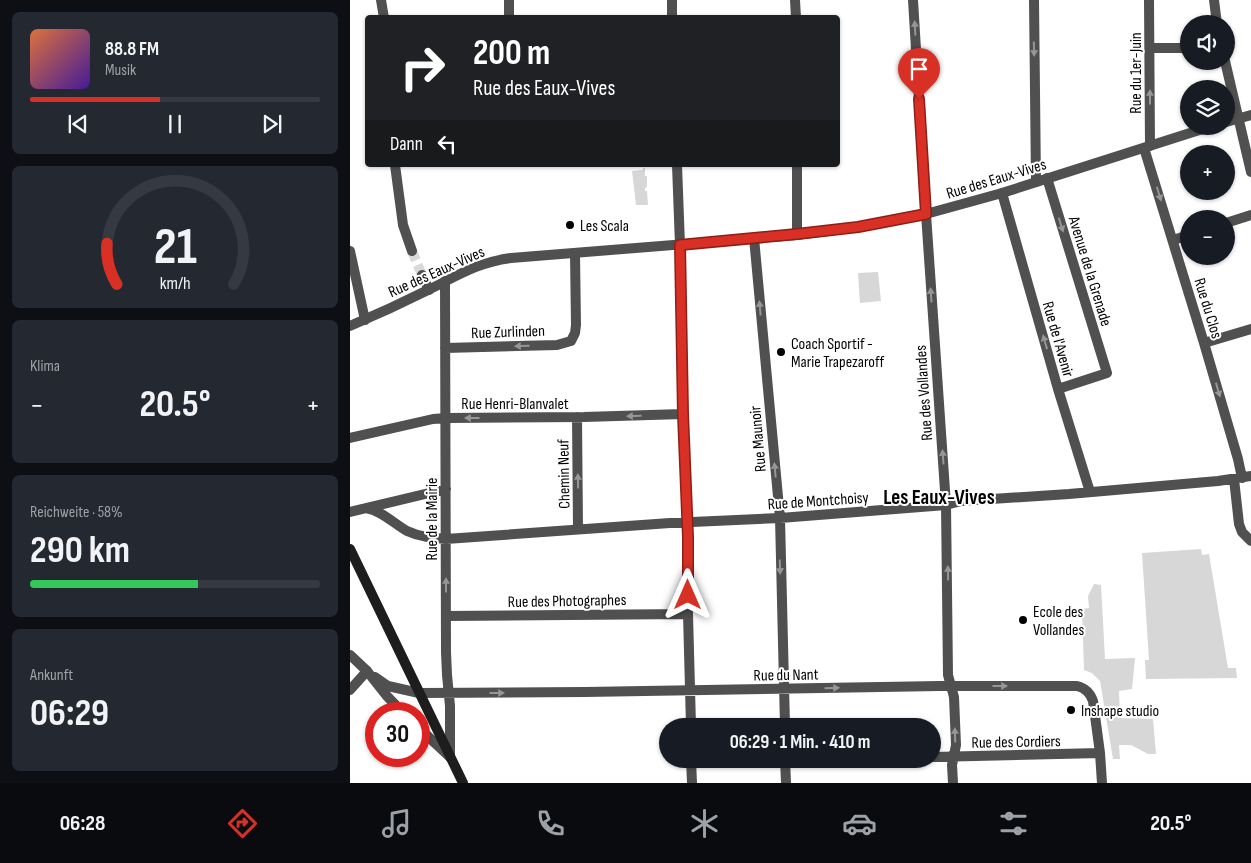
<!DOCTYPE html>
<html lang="de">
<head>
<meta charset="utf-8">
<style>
  body { margin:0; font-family:"Sofia Sans Condensed",sans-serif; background:#242831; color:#f1f3f6; height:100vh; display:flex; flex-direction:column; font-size:19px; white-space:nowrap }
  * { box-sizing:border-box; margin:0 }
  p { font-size:16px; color:#9ea1a6 }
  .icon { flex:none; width:28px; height:28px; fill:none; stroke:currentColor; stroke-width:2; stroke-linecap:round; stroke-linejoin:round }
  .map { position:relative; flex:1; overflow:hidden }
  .sheet { display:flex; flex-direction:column; gap:12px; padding:12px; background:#0d0f14; width:350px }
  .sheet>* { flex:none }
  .banner { position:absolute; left:15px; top:15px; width:475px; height:152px; border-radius:5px; box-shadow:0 1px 4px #0004; background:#202124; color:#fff; overflow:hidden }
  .fabs { position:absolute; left:830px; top:15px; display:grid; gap:10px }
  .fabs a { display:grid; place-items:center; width:55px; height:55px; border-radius:50%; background:#171b24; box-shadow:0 1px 4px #0004; font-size:25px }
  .speed { position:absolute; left:15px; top:702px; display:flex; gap:10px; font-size:25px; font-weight:700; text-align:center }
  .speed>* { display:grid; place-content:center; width:65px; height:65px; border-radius:50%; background:#171b24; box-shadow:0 1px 4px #0004; line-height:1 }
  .speed .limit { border:8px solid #d22; background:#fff; color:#111 }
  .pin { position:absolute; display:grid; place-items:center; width:42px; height:42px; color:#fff; margin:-51px -21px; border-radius:50% 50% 50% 0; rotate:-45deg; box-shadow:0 0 5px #0007 }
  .pin .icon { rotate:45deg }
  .me { position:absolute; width:55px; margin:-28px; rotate:0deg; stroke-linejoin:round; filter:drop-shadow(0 0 4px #0008) }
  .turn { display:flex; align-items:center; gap:18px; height:105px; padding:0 25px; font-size:22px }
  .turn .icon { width:65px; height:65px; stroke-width:2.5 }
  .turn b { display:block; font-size:35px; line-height:42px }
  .then { display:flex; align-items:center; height:48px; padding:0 25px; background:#0003; gap:10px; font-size:19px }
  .big { font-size:38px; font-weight:700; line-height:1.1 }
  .sheet .card { flex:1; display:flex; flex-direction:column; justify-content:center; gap:8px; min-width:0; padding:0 18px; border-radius:8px; background:#242831 }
  .sheet .dial { align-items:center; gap:0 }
  .dial svg { height:130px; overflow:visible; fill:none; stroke:#363941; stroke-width:7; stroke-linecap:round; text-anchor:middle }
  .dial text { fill:#f1f3f6; stroke:none }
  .song { display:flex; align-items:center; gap:15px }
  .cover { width:60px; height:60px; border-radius:8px; background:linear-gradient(135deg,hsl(20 70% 55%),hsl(260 70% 35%)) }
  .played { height:5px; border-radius:2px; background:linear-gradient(90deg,#d93025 45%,#363941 45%) }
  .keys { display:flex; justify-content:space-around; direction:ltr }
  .heat { display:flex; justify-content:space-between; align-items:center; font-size:28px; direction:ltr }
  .charge { height:8px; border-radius:4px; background:linear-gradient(90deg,#34c759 58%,#363941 0) }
  .trip { position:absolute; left:309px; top:718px; width:282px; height:50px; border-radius:25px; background:#171b24; box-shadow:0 1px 4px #0004; font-weight:700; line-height:50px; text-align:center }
  .menu { display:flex; height:80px; justify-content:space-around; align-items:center; background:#090b0e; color:#9ea1a6 }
  .menu .icon { width:35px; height:35px }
  .menu .active { color:#d93025 }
  .menu b { font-size:22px; color:#f1f3f6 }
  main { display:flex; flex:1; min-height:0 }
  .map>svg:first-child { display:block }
  .green { fill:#d7d7d7 }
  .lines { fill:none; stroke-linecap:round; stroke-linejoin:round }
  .minor-tunnel { stroke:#d9d9d9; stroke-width:10; stroke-dasharray:10 5; stroke-linecap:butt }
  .minor { stroke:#505050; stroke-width:10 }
  .tertiary { stroke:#505050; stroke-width:10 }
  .secondary { stroke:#1d1d1d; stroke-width:10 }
  .oneway { fill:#969696 }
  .route-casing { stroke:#8d1f18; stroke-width:12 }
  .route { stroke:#d93025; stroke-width:9 }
  .poi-dot { fill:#000; stroke:#fff; stroke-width:2 }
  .labels { text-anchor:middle; stroke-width:4; stroke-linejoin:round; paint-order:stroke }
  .street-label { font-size:16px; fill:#000; stroke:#fff }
  .poi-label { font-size:16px; fill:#000; stroke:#fff; text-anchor:start }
  .district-label { font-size:21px; font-weight:bold; fill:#000; stroke:#fff }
</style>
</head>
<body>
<main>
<section class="sheet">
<div class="card">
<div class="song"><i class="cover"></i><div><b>88.8 FM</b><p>Musik</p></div></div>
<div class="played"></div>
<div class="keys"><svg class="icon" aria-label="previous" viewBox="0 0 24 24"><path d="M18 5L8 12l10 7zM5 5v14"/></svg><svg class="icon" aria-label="pause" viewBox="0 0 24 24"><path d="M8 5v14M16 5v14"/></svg><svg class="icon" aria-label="next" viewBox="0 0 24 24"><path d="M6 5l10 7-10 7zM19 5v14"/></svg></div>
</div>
<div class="card dial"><svg viewBox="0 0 100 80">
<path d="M14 69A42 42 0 1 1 86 69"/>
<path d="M14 69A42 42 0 0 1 8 44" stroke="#d93025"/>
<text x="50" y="56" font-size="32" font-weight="700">21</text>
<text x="50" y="72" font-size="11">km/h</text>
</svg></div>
<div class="card"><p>Klima</p>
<div class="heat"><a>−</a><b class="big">20.5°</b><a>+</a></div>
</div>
<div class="card"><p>Reichweite · 58%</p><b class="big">290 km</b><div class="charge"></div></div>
<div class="card"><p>Ankunft</p><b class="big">06:29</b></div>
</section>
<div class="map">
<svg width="901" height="783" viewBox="0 0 901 783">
  <rect width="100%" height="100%" fill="#fff"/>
  <path class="green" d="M293,168h2v8h2v11l-2,1v3h2l1,14h-12l-4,-34 11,-1z
    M528,272l3,29 -21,2 -2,-30z
    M851,549l1,6 7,-1 19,114h8l1,10 -91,1 -1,-19h4l-7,-107z
    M744,584l7,1 4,74 30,-1 -3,31 -13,2 1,27 33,1 3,35h-8l-17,-9h-12l1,14h-7l-13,-78 -8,-8 -8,-3 -2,-61 7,-1 -1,-12z"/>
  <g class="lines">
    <path class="minor-tunnel" d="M62,251l10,24"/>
    <path class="minor" d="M31,0l3,18
      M322,0v18
      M445,0l1,18
      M563,0l13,214 20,291 2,170 6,22 2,48 -4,20 1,18
      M684,0l2,182
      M799,0l1,146
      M864,0l3,24
      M159,18v-18
      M800,48h39
      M875,61l26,111
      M794,148l60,195 34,116 4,19
      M45,165l8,60 9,26
      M327,165l3,80 3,169 5,123v77l3,112
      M447,165v70
      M697,178l60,195 -49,16
      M652,193l56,196 32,103
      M876,223l25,-8
      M404,238l26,280 5,208
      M823,240l16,-5
      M0,251l15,69
      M72,275l7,15
      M95,281l1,371 1,23 3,31v51
      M854,343l47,-14
      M95,348l112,-3 14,-4 4,-8 1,-8 -1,-71
      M227,417l1,112
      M0,438l83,-19 13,-1 138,-1 99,-3
      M884,479l5,45 3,8 9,9
      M16,508c16,3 27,15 41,23 13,6 26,7 39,8l224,-16 110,-5 166,-13 15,-4 108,-7 149,-13 33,-5
      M0,512l96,-23
      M96,616l242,-2
      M0,690l17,-19
      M69,693l166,-1 355,-6h137c8,2 13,6 16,15l7,52 2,30
      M582,757l168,-4
      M341,759l1,24
      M435,759h29
      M435,759l1,24"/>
    <path class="tertiary" d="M876,122l25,-7
      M0,326c26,-11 52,-23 78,-36 29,-14 50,-28 83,-32l286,-23 61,-8 28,-5 40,-8 76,-21 210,-67
      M0,655l17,16 19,24 18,19
      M25,677l13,9 31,7
      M69,728l31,29"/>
    <path class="secondary" d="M0,549l113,234"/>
  </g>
  <defs><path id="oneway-solid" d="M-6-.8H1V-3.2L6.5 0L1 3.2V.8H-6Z" transform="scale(1.25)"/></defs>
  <g class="oneway">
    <use href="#oneway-solid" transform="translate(565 28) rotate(-93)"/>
    <use href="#oneway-solid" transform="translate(684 49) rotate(89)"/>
    <use href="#oneway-solid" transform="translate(800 97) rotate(-90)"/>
    <use href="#oneway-solid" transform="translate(809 194) rotate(73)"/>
    <use href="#oneway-solid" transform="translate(711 225) rotate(73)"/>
    <use href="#oneway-solid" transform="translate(581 295) rotate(-94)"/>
    <use href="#oneway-solid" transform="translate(410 308) rotate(-95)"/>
    <use href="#oneway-solid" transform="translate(695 342) rotate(-106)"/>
    <use href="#oneway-solid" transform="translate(172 346) rotate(178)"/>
    <use href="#oneway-solid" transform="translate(868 390) rotate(74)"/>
    <use href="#oneway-solid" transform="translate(284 416) rotate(178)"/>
    <use href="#oneway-solid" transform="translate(122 418) rotate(180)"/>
    <use href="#oneway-solid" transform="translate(593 457) rotate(-94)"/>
    <use href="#oneway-solid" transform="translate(425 470) rotate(-95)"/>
    <use href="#oneway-solid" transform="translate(228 481) rotate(-91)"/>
    <use href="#oneway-solid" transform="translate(430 567) rotate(88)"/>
    <use href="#oneway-solid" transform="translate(598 573) rotate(-91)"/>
    <use href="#oneway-solid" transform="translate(96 585) rotate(-90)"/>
    <use href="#oneway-solid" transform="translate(650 686)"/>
    <use href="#oneway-solid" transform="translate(482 688) rotate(-1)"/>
    <use href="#oneway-solid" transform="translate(147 693)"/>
    <use href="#oneway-solid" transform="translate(605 735) rotate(-92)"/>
  </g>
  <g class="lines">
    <g class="route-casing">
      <path id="route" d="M338,595v-58l-5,-123 -3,-169 117,-11 61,-7 68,-13 -7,-115"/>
    </g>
    <use href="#route" class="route"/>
  </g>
  <g class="poi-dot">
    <circle cx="220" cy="225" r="5"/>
    <circle cx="431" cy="352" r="5"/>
    <circle cx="673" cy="620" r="5"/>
    <circle cx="721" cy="710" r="5"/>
  </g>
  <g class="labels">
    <g class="street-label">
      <text transform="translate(785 73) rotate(-90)" y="6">Rue du 1er-Juin</text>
      <text transform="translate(646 178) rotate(-17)" y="6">Rue des Eaux-Vives</text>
      <text transform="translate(86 271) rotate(-24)" y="6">Rue des Eaux-Vives</text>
      <text transform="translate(741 271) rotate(73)" y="6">Avenue de la Grenade</text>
      <text transform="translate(859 308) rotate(73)" y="6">Rue du Clos</text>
      <text transform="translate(158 331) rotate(-2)" y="6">Rue Zurlinden</text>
      <text transform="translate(709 339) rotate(74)" y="6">Rue de l'Avenir</text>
      <text transform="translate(573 393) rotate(-94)" y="6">Rue des Vollandes</text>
      <text x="165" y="409">Rue Henri-Blanvalet</text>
      <text transform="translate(407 439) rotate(-95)" y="6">Rue Maunoir</text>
      <text transform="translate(213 474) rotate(-91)" y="6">Chemin Neuf</text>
      <text transform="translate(468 500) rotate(-4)" y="6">Rue de Montchoisy</text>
      <text transform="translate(81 519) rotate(-90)" y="6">Rue de la Mairie</text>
      <text transform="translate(217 600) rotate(-1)" y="6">Rue des Photographes</text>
      <text transform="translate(436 674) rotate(-1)" y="6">Rue du Nant</text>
      <text transform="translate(666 741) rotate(-1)" y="6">Rue des Cordiers</text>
    </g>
    <g class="poi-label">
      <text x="230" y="231">Les Scala</text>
      <text x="441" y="349">Coach Sportif -<tspan x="441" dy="18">Marie Trapezaroff</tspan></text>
      <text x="683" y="617">Ecole des<tspan x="683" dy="18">Vollandes</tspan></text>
      <text x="731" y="716">Inshape studio</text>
    </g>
    <g class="district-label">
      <text x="589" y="504">Les Eaux-Vives</text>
    </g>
  </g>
</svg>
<div class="fabs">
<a><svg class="icon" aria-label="sound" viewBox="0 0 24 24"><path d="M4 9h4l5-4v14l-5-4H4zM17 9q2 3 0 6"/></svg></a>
<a><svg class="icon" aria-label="layers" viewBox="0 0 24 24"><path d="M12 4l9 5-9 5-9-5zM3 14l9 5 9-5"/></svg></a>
<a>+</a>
<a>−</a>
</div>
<div class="speed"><div class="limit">30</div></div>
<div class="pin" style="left:569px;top:99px;background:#d93025"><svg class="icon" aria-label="arrive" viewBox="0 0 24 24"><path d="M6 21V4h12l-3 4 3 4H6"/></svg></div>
<svg class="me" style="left:338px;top:595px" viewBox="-20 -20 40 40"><path d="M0-17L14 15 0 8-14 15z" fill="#d93025" stroke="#fff" stroke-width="4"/></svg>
<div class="trip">06:29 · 1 Min. · 410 m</div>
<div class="banner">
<div class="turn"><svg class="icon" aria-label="right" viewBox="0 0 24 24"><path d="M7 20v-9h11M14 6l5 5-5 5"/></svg><div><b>200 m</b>Rue des Eaux-Vives</div></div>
<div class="then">Dann<svg class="icon" aria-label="left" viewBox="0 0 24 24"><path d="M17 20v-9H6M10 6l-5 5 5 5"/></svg></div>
</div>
</div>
</main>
<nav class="menu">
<b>06:28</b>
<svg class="icon active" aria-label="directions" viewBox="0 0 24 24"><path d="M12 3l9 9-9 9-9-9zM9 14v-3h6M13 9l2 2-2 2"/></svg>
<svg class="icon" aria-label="music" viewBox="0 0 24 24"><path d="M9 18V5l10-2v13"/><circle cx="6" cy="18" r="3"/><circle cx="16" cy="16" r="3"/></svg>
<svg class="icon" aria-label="phone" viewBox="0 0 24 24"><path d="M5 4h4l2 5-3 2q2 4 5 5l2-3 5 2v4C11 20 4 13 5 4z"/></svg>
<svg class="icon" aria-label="climate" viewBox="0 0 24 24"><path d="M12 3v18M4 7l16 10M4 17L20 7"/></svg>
<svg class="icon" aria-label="car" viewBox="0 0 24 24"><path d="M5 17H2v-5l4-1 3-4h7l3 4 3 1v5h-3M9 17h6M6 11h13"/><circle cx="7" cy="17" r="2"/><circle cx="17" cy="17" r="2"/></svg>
<svg class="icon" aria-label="filters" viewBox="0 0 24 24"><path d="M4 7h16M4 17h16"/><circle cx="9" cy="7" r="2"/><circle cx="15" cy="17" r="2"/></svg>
<b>20.5°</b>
</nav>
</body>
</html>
